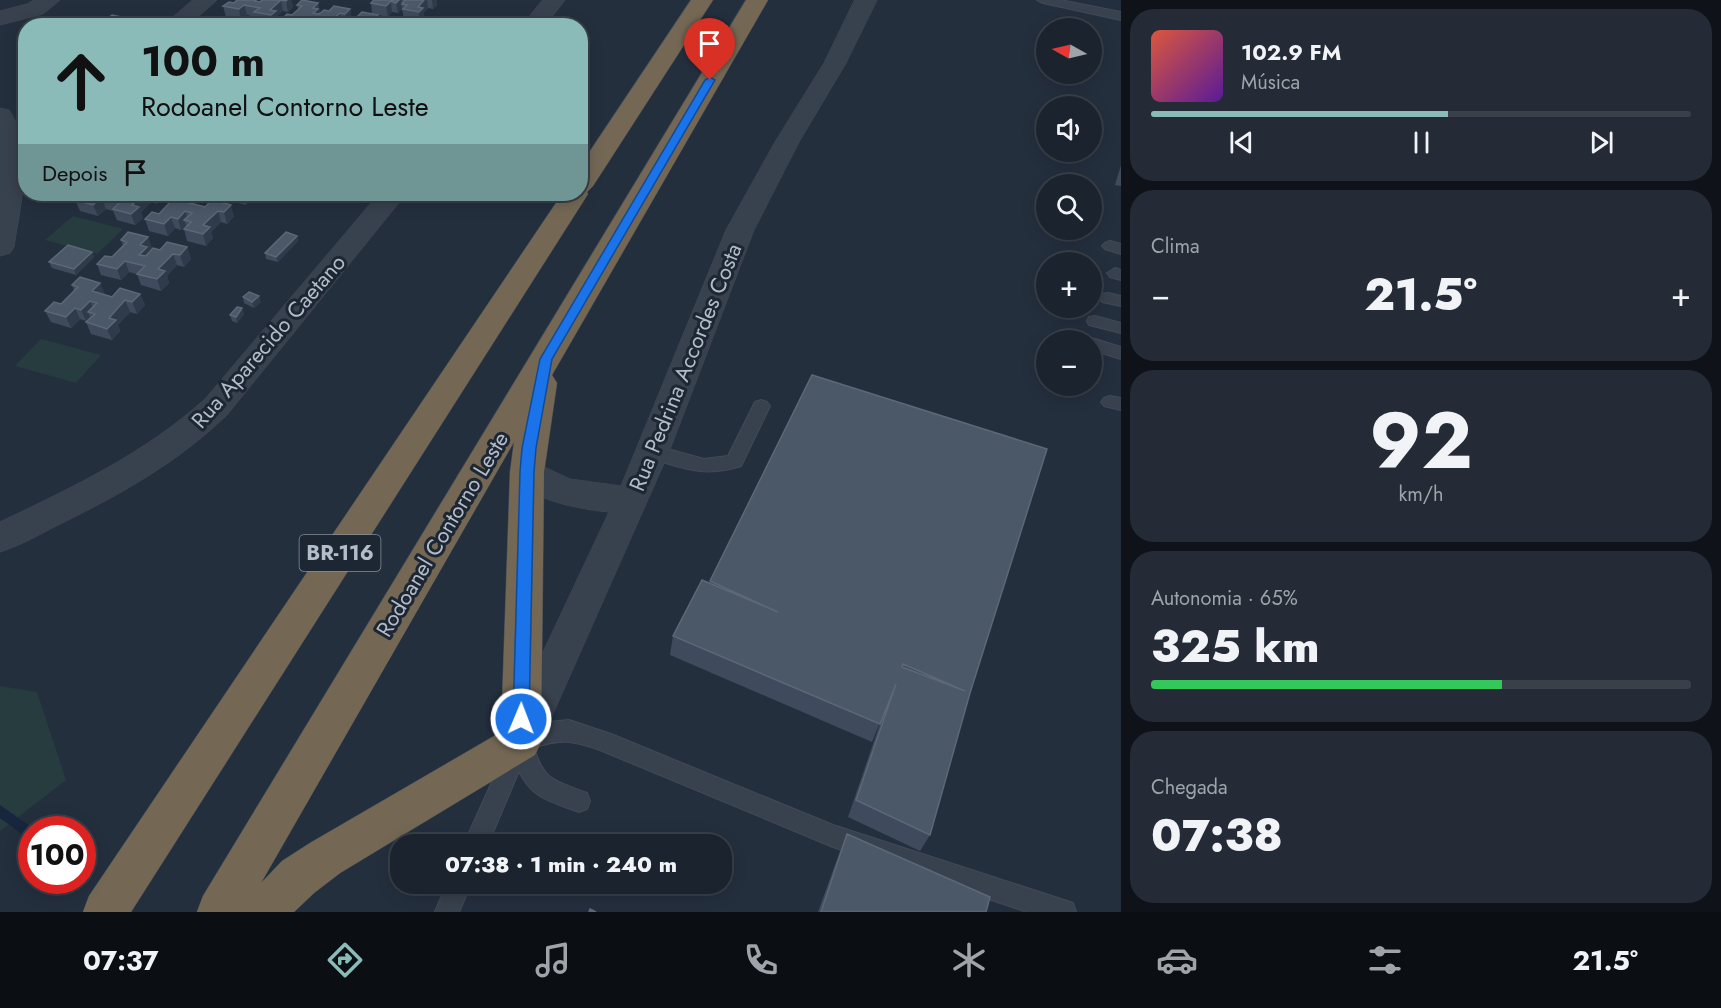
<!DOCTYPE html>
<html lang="pt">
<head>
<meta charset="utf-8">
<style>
  body { margin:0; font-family:Jost,sans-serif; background:#242b36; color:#f1f3f6; height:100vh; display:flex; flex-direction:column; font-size:22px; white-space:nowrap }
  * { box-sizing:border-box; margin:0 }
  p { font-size:20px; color:#a0a4aa }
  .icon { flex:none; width:33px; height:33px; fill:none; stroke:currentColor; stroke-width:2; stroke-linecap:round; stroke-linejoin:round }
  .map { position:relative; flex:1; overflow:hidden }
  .sheet { display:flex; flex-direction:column; gap:9px; padding:9px; background:#0f1319; width:600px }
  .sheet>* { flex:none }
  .top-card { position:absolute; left:18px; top:18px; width:570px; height:183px; border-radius:24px; box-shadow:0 3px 15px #0003,0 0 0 2px #39404a; background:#8bbbb9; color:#111; overflow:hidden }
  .needle { width:39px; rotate:278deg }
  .controls { position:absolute; left:1036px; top:18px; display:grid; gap:12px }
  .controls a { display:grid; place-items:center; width:66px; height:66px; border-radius:50%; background:#1b232e; box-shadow:0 3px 15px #0003,0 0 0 2px #39404a; font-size:30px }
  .speed { position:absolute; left:18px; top:816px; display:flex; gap:12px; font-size:30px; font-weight:700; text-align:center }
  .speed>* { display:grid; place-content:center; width:78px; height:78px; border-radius:50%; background:#1b232e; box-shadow:0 3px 15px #0003,0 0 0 2px #39404a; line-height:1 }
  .speed .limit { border:9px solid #d22; background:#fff; color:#111 }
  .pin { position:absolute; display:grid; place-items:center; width:51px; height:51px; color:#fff; margin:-62px -26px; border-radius:50% 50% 50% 0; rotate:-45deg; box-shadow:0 0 6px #0007 }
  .pin .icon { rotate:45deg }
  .me { position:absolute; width:66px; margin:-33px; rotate:1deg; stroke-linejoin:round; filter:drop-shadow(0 0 4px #0008) }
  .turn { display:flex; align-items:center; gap:21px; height:126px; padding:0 24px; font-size:27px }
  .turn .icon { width:78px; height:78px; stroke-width:2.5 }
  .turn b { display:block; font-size:42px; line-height:51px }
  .then { display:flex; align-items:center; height:57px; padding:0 24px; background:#0003; gap:12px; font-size:22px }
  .big { font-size:45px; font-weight:800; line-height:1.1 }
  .sheet .tile { flex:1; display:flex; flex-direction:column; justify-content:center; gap:9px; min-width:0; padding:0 21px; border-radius:24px; background:#242b36 }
  .sheet .dial { align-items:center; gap:0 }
  .dial b { font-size:78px; line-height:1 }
  .song { display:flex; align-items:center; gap:18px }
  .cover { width:72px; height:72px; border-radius:9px; background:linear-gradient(135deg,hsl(10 70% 55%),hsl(270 70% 35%)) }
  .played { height:6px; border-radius:3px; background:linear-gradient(90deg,#8bbbb9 55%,#39404a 55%) }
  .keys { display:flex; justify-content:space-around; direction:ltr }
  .heat { display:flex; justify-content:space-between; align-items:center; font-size:33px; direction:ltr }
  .charge { height:9px; border-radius:4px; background:linear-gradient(90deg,#34c759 65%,#39404a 0) }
  .trip { position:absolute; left:390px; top:834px; width:342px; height:60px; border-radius:24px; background:#1b232e; box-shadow:0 3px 15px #0003,0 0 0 2px #39404a; font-weight:800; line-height:60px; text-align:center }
  .dock { display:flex; height:96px; justify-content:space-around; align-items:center; background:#0b0e12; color:#a0a4aa }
  .dock .icon { width:42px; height:42px }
  .dock .active { color:#8bbbb9 }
  .dock b { font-size:27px; color:#f1f3f6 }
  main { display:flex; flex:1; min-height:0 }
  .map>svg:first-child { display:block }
  .green { fill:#263c3f }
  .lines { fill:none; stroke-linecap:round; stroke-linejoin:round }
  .stream { fill:#17263c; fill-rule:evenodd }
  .service-casing { stroke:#414a57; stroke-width:2 }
  .minor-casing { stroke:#414a57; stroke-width:1 }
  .motorway-casing { stroke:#434c59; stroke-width:1 }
  .service { fill:#38414e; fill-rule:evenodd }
  .minor { fill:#38414e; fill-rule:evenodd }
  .motorway { fill:#746855; fill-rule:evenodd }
  .wall { fill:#3f4b5c }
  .shaded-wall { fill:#2f3b4b }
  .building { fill:#4b5868; stroke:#5c6777; stroke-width:1.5; fill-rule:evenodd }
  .route { fill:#1a73e8; stroke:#114b97; stroke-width:1.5 }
  .labels { text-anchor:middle; stroke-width:6; stroke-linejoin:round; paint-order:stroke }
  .shield { fill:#1d2633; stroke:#878f9c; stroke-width:1.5 }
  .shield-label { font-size:21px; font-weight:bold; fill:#b4bcc9 }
  .street-label { font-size:22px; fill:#b4bcc9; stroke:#1d2633 }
</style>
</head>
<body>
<main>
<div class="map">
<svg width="1121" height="912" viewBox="0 0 1121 912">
  <rect width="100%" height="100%" fill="#242f3e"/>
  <path class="green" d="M73,216l50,13 -26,25 -52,-14z
    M41,339l60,16 -25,28 -61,-17z
    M0,686l37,6 29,88 -66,51z"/>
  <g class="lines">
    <path class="stream" d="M0,805l30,21 2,4 -2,4 -4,2 -4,-2 -22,-16z"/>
    <g class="service-casing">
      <path id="service" d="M1037,0h23l61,12v8l-78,-17z
        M1110,241l11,3v10l-16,-5 -3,-3 3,-3z
        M1115,268l6,2v10l-11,-3 -3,-4z
        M1108,293l13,3v10l-19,-4 -2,-4 2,-4z
        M1095,316l26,7v10l-32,-8 -2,-4 2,-4z
        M1092,338l29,9v12l-29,-9v-10h-6z
        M1110,396l11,2v12l-17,-4 -3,-4 3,-4z
        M761,400l6,2 3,4 -29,60c-36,12 -59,2 -94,-9l-3,-5 3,-5 6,-2 51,14 24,-3 27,-54z
        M569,720l42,14 222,91 231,75 9,3 3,9h-49l-194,-65 -233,-97c-27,-9 -39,-12 -66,-2 10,34 23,33 53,45l3,8 -3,8 -8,3c-27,-10 -47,-13 -60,-41l-31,73h-24l49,-109 36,-13z
        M447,884h24l-12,28h-24z"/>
    </g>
    <g class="minor-casing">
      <path id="minor" d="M34,0h26l-17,14 -43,11v-14l27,-7z
        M193,0h24l-29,26h-25z
        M543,0h22l-20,26h-23z
        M855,0h22l-31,63 -47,79 -45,88 -85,222 -132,298 -14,6 -14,-6 -6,-13 106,-225c-30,-3 -84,-12 -99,-40l5,-9 12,-4 43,20 51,7 105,-256 49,-88 49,-79z
        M0,108l9,2c27,39 11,94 5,137l-4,6 -10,3z
        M379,194h27l-179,221c-49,47 -104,78 -165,108 -20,10 -40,22 -62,29v-30c73,-35 144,-68 205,-123z"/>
    </g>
    <g class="motorway-casing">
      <path id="motorway" d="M691,0h22l-120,186 -6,6 1,2 -457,718h-48l6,-16 473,-702h18v-28z
        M746,0h22l-216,375 5,8 -13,89 -3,270 -6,13 -195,118 -26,20 -20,19h-97l6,-16zM514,442l-4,30 -9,260 -191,111 -28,18 -21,22z"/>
    </g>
    <use href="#service" class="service"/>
    <use href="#minor" class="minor"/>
    <use href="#motorway" class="motorway"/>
  </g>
  <path class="wall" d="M291,0l2,7 -5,5 -5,-1 -6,5 1,5 -5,5 -16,-3 -2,-6 -8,-2 -6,5 -15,-3 -3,-11 11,-3z
    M374,0h63v5l-4,4 -5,-1 -4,4v7l-4,4 -9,-1 1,4h-31l23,-6 -2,-11 -4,4 -6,-1 -4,5 -10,-2 2,11 -22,-4v-6l14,-2 -1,-11z
    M318,3l2,11 9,-3 21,-2 2,11 -5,4 -6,-1 -2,3h-56l-1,-7 10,-4 6,-5 -1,-5z
    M1121,165v21l-6,-1z
    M89,194h74l1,3 -7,7 -6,-2 -10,10 2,6 -8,7 -18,-5 -4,-9 -7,-2 -8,7 -18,-5 -5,-11z
    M225,194h26l1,4 -6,7 -19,-5z
    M167,198l38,9 7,-7 22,16 -7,8 -6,-2 -10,10 2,6 -7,8 -19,-5 -3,-12 2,-3v-1l-5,5 -6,-2 -7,8 -19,-5 -4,-12 14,-5 10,-11z
    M297,236l1,5 -20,21 -12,-3 -1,-6z
    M148,237l4,12 -4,3 1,1 11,-3 27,-3 4,12 -7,8 -7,-2 -10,11 2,7 -8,8 -20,-6 -4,-11 -8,-2 -8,8 -20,-5 -4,-11 15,-7 11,-11 -2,-6z
    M92,252l2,5 -18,18 -24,-7 -3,-6z
    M72,285l40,12 28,-3 5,11 -8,9 -7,-2 -12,13 2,6 -8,9 -21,-6 -5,-12 4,-5 -4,4 -6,-2 -9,9 -20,-6 -6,-11 16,-7 13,-13z
    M243,297l18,5 -7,6 -10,-5z
    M242,308l2,6 -7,9 -5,-2 -2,-6z
    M710,581l260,112 -40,142 -10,16 -72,-34 35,-102 -11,27 -202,-87 3,-19 37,-53z
    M847,834l139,78h-168l22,-61z"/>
  <path class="shaded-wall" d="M281,0l2,11 -6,5 1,5 -5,5 -3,-16z
    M287,0h4l2,7 -5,5 -2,-11z
    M399,0h2l1,9 -4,4 -2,-10z
    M424,0h3l1,8 -4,4v7l-4,4 -2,-16z
    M432,0h5v5l-4,4z
    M391,1l1,11 -4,5 -2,-11z
    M318,3l2,16 -7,-6v-5z
    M244,5l3,10 -6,5 -2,-11z
    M350,9l2,11 -5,4 -2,-10z
    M340,13l1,10 -2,3h-9v-4z
    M378,15l2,11h-5l-1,-6z
    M303,17l2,9h-6l-1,-4z
    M130,19l2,6 -1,1h-9z
    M144,194h4l3,8 -10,10 2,6 -8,7 -4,-11 1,-9z
    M154,194h9l1,3 -7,7z
    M243,194h8l1,4 -6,7z
    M193,195l3,12 -10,-5z
    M101,197l5,12 -8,7 -5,-11z
    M231,205l3,11 -7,8 -3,-12z
    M185,211l3,10 -4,-1 2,5 -5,5 -3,-11z
    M218,211l3,11 -10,10 2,6 -7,8 -3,-12v-9z
    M171,217l4,11 -7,8 -4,-12z
    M297,236l1,5 -20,21 -2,-5z
    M148,237l4,12 -4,3 3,6 -12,-3 1,-10z
    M187,247l4,12 -7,8 -4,-12z
    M92,252l2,5 -18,18 -2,-6z
    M173,254l4,11 -10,11 2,7 -8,8 -4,-12 1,-10z
    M125,261l4,11 -8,8 -4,-11z
    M100,283l5,11 -8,8 -5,-11z
    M140,294l5,11 -8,9 -5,-12z
    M259,296l2,6 -7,6 -2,-6z
    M125,300l5,12 -12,13 2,6 -8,9 -5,-11 2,-11z
    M90,301l5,12 -7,-1 2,5 -4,4 -5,-11z
    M75,308l5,11 -9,9 -5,-11z
    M242,308l2,6 -7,9 -1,-6z"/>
  <path class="building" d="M237,0h19l-1,1 5,1 2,-2h25l-1,1 -5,-1 -11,10 6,1 -5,4 -17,-3 6,-4 -16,-3 -5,4 -16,-3 6,-4 5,1z
    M302,0l16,3 -5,5 5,1 -5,4 6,1 5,-4 5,1 5,-5 16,3 -5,5 -5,-1 -10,9 5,1 -2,3 -19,-1 5,-5 -16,-3 -5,5 -16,-3 5,-5 5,1 10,-9 -5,-1z
    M374,0h25l-3,3 -5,-2 -5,5 -15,-3z
    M405,0h19l-6,7 5,1 -4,4 -16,-3 4,-4 -5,-1z
    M362,12l16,3 -4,5 5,1 -4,5h-20l8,-8 -5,-2z
    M112,15l18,4 -8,7h-24z
    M395,18l16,3 -4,5h-26l4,-4 5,1z
    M202,22l15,3 -20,1z
    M82,194h62l-12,11 7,2 -8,7 -18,-5 7,-7 -19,-5 -8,8 -18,-5z
    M171,194h14l8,1 -7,7 19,5 7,-7 19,5 -7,7 -6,-1 -15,14 7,2 -7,7 -19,-5 7,-7 -7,-2 8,-7 -7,-2 -7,8 -7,-2 -7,7 -19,-5 7,-7 7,2 14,-15 -6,-1z
    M128,232l20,5 -8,8 7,2 -8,8 7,1 7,-8 7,2 7,-8 20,5 -7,8 -7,-1 -15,15 7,2 -8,8 -20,-5 8,-8 -20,-5 -8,8 -20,-5 8,-8 7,1 15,-15 -6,-2z
    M286,232l11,4 -21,21 -11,-4z
    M68,245l24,7 -18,17 -25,-7z
    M80,277l20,6 -8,8 20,6 8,-9 20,6 -8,8 -7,-2 -16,18 7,2 -9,9 -21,-7 9,-8 -7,-2 9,-9 -7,-2 -9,9 -6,-2 -9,9 -21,-6 9,-9 7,2 17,-17 -6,-2z
    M249,292l10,4 -7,6 -9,-5z
    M237,307l5,1 -6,9 -6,-2z
    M812,375l235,74 -77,244 -40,142 -74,-35 40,-116 -16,40 -207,-88 29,-56 76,32 -68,-31zM903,664l62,27 -63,-24z
    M847,834l143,63 -4,15h-165z
    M590,909l6,3h-7z"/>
  <path class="route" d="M710,77l5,3 -163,279 -16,89 -2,24 -5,247 -2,6 -6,2 -6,-2 -2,-6 7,-247 2,-24 18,-89 165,-279z"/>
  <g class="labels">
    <rect class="shield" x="299.5" y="535" width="81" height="36" rx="4.5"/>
    <g class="shield-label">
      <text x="340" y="560">BR-116</text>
    </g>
    <g class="street-label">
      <text transform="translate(268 341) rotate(-49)" y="8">Rua Aparecido Caetano</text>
      <text transform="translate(685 367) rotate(-68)" y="8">Rua Pedrina Accordes Costa</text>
      <text transform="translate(442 534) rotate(-59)" y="8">Rodoanel Contorno Leste</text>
    </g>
  </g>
</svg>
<div class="controls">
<a><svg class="needle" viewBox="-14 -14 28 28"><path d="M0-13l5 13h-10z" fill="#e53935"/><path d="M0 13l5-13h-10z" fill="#a0a4aa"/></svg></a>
<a><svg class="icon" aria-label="sound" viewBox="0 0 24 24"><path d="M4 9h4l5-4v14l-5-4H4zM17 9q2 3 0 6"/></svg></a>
<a><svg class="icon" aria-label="search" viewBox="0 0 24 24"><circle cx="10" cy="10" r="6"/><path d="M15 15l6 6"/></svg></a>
<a>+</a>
<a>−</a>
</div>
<div class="speed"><div class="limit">100</div></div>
<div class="pin" style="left:710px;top:80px;background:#d93025"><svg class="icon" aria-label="arrive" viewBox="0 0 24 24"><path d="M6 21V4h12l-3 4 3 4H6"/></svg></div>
<svg class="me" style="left:521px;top:719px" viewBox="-20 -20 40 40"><circle r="17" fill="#1a73e8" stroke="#fff" stroke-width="3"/><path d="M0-11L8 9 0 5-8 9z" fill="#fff"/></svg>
<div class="trip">07:38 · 1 min · 240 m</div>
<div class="top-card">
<div class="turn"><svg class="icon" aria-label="ahead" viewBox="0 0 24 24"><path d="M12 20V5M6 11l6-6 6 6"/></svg><div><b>100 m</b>Rodoanel Contorno Leste</div></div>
<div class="then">Depois<svg class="icon" aria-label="arrive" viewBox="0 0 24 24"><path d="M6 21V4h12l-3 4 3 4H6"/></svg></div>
</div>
</div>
<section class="sheet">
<div class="tile">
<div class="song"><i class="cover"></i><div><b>102.9 FM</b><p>Música</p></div></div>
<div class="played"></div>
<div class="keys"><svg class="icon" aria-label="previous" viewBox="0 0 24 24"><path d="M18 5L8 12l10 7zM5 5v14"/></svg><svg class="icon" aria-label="pause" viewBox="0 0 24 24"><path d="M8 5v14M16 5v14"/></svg><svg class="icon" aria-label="next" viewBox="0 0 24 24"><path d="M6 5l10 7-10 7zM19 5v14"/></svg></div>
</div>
<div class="tile"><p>Clima</p>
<div class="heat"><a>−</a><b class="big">21.5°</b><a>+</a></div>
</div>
<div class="tile dial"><b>92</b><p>km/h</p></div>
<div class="tile"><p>Autonomia · 65%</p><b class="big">325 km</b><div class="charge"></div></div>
<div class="tile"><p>Chegada</p><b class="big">07:38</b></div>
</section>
</main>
<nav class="dock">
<b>07:37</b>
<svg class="icon active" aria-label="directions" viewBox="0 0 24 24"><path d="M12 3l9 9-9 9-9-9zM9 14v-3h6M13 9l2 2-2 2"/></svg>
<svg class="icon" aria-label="music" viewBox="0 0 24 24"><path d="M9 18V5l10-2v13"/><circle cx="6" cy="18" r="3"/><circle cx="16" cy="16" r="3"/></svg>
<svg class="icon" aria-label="phone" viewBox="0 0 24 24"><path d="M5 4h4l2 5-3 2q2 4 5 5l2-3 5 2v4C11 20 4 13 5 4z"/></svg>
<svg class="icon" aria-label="climate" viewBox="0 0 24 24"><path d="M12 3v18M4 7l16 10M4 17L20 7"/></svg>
<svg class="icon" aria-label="car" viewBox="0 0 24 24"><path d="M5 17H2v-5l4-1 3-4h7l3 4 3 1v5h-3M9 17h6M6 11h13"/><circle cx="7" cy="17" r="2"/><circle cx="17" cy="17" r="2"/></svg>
<svg class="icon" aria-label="filters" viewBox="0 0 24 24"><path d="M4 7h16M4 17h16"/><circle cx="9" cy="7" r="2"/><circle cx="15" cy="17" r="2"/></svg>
<b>21.5°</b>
</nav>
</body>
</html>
